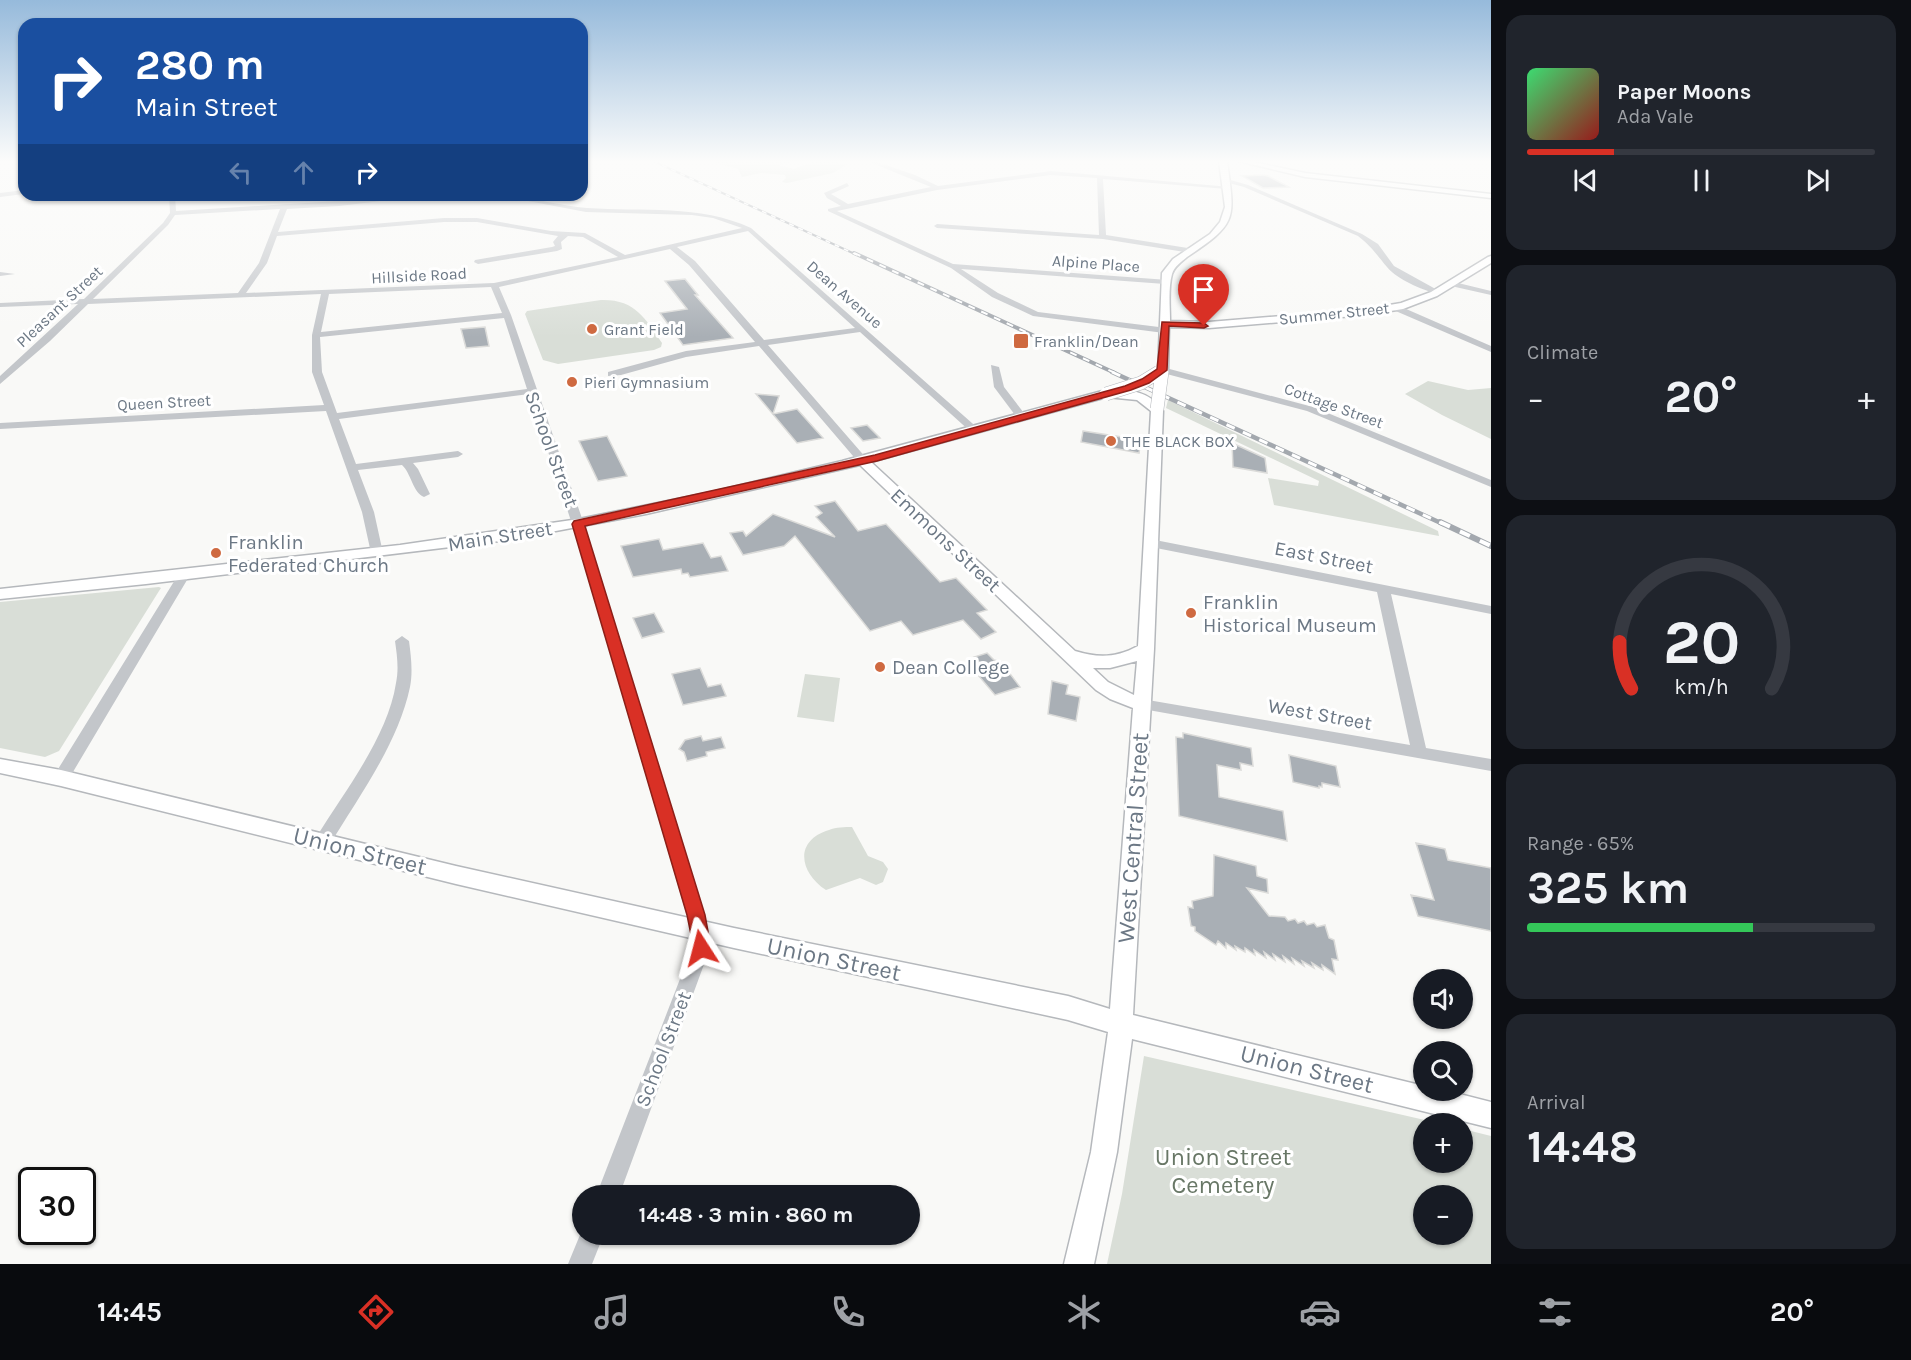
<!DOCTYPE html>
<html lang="en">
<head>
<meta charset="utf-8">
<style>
  body { margin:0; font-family:Karla,sans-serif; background:#20242c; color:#f1f3f6; height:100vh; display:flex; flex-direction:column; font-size:22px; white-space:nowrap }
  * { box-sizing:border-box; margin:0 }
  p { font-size:20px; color:#9ea1a6 }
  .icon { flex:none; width:33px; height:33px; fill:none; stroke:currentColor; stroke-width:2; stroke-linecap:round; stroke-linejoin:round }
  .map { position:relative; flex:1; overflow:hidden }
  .details { display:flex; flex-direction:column; gap:15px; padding:15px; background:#0d0f14; width:420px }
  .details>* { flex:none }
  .top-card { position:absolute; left:18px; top:18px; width:570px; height:183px; border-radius:18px; box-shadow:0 2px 4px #0004; background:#1a4fa0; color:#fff; overflow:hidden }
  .controls { position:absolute; left:1413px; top:969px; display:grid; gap:12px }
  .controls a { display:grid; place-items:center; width:60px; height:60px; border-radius:50%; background:#171b24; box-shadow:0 2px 4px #0004; font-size:30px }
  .speed { position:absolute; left:18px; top:1167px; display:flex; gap:12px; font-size:30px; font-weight:700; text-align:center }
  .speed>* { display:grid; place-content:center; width:78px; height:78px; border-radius:50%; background:#171b24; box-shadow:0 2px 4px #0004; line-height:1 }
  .speed .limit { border:3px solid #111; border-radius:9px; background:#fff; color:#111 }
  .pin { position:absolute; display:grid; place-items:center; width:51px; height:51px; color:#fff; margin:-62px -26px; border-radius:50% 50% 50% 0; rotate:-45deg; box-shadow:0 0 6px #0007 }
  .pin .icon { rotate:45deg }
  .me { position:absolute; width:66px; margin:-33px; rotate:351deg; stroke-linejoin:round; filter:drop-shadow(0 0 4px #0008) }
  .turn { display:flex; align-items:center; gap:21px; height:126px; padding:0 18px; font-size:27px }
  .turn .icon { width:78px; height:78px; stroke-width:2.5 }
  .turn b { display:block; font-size:42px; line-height:51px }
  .lanes { display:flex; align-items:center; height:57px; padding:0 18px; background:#0003; justify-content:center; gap:30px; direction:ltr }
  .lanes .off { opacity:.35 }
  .big { font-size:45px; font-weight:700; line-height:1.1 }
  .details .card { flex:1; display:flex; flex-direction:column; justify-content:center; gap:9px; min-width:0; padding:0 21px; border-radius:18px; background:#20242c }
  .details .dial { align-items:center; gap:0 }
  .dial svg { height:156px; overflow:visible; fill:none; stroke:#363941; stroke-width:7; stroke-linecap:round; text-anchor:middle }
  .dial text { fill:#f1f3f6; stroke:none }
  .song { display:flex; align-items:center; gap:18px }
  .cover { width:72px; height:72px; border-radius:9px; background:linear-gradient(135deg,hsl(140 70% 55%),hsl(0 70% 35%)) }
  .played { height:6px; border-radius:3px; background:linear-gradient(90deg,#d93025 25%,#363941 25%) }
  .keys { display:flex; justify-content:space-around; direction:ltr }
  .heat { display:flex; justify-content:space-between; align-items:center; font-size:33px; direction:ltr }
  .charge { height:9px; border-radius:4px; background:linear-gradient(90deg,#34c759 65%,#363941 0) }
  .trip { position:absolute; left:572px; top:1185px; width:348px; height:60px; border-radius:30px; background:#171b24; box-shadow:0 2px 4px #0004; font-weight:700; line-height:60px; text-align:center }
  .menu { display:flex; height:96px; justify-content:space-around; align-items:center; background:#090b0e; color:#9ea1a6 }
  .menu .icon { width:42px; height:42px }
  .menu .selected { color:#d93025 }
  .menu b { font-size:27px; color:#f1f3f6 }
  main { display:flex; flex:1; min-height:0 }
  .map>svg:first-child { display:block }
  .green { fill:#d9ded7; fill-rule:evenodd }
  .building { fill:#a9afb5; stroke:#dbdbd9; stroke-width:1.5 }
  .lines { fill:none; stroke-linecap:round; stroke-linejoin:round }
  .major-casing { stroke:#b5b8bc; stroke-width:3 }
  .minor { fill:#c3c6ca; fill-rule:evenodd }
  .major { fill:#fff; fill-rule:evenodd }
  .rail-far3-casing { stroke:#a3a8ae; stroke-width:2 }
  .rail-far2-casing { stroke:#a3a8ae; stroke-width:4 }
  .rail-far1-casing { stroke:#a3a8ae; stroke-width:4.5 }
  .rail-casing { stroke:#a3a8ae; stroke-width:6 }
  .rail-far3 { stroke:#fff; stroke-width:1.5; stroke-dasharray:5; stroke-linecap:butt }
  .rail-far2 { stroke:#fff; stroke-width:2; stroke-dasharray:7; stroke-linecap:butt }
  .rail-far1 { stroke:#fff; stroke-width:3; stroke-dasharray:9; stroke-linecap:butt }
  .rail { stroke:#fff; stroke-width:4; stroke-dasharray:11; stroke-linecap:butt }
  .major-bridge-far1-casing { stroke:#b5b8bc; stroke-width:11; stroke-linecap:butt }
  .major-bridge-casing { stroke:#b5b8bc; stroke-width:14; stroke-linecap:butt }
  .major-bridge-far1 { stroke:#fff; stroke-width:10 }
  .major-bridge { stroke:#fff; stroke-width:13 }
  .route { fill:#d93025; stroke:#8d1f18; stroke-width:1.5 }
  .poi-dot { fill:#cf6a41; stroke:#fff; stroke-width:2 }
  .labels { text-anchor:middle; stroke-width:6; stroke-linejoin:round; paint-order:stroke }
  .far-street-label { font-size:16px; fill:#6c7885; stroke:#fff }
  .far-poi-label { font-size:16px; fill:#6c7885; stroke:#fff; text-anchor:start }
  .street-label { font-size:20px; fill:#6c7885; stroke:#fff }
  .poi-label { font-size:20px; fill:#6c7885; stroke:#fff; text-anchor:start }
  .near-street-label { font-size:24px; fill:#6c7885; stroke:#fff }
  .near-park-label { font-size:24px; fill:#687766; stroke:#fff }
</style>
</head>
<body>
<main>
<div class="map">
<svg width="1491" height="1264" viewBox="0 0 1491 1264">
  <rect width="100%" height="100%" fill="#f9f9f7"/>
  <path class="green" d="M709,161h86l-16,4 15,4 21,-8h19l14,3 -15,9 -46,10 -5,-1 4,-4 -1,-3 -24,-2 -19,4 -4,-8z
    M601,300c34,-1 44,18 61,43l-1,4 -7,3 -96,14 -15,-4 -18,-46 2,-3z
    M1428,381l40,9 23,-2v51l-49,-24 -37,-21z
    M1168,400l270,131 1,5 -165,-31 -6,-27 50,8 1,-5 -153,-73z
    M159,587l2,1 -2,3 -100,160 -14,6 -45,-9v-146z
    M805,674l35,4 -6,44 -37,-5z
    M852,827l16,29 15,6 5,7 -5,13 -7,3 -16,-7 -34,12c-26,-17 -33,-49 3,-60 7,-3 16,-3 23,-3z
    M1144,1056l294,67 -14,1v38h38l1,-33 28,7v128h-384l15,-70zM1424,1196h38v38h-38z"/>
  <path class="building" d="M1263,175l5,1 21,11 -26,1 -21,-12z
    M685,279l13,16h-3l38,43 -50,7 -23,-32 27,-4 -22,-28z
    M485,327l4,19 -23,2 -5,-19z
    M756,394l23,2 -6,18 24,-5 26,29 -26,5z
    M867,425l13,13 -17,3 -12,-13z
    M1083,431l58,9 -2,13 -58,-11z
    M607,436l20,40 -29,5 -19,-40z
    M1232,443l33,15 2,15 -34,-6z
    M835,501l23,30 28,-7 54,58 16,-4 31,32 -10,3 19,19 -15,7 -18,-19 -50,15 -12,-14 -31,10 -75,-95 -11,10 -41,9 -13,-22 13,-2 3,5 27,-22 62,23 -19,-20 6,-4 -7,-7z
    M659,539l4,11 40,-7 8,15 10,-2 7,15 -38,6 -2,-4 -6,1 -1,-5 -48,8 -12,-31z
    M654,613l10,19 -22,6 -9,-20z
    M987,653l7,7 7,2 19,25 -25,8 -23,-27 10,-3 -8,-8z
    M700,668l8,19 13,-3 5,12 -43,9 -11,-31z
    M1052,681l16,4 -2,9 14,3 -4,24 -28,-7z
    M1183,733l68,15 2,18 -13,-3 1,7 -24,-5 2,32 64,14 4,30 -108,-25 -3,-79 7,1z
    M701,736l2,5 18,-4 4,11 -19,4 1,4 -20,5 -3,-9 -5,-3 6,-9z
    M1289,755l47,11 4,21 -18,-4v4l-3,-1v2l-26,-6z
    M1416,843l29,6 3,11 43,8v63l-73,-15 -7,-21 23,5z
    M1214,855l42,11 1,10 10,3 1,14 -21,-5 22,28 16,1 3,4 7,-2 3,4 6,-2 3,4 7,-2 3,4 8,-2 4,13 5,2 4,20 -6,-1 3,15 -13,-9 1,5 -11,-7 2,5 -12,-7 2,5 -12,-8 2,6 -11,-8 2,6 -12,-8 2,6 -11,-8 2,6 -12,-8 1,5 -10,-7v4l-10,-6 1,4 -10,-7v5l-8,-7 -2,4 -21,-14v-4l-4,-1 -3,-19 5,1 -1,-7 21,-5z"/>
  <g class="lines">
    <g class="major-casing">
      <path id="major" d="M1219,161h8c8,59 11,62 -40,96 -6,5 -13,10 -15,17 -4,14 -2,33 -2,47l39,1 157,-13 35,-6 30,-11 57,-35 3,-1v7l-54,33 -34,13 -37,6 -157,13 -40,-1 -1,43 -6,3 -4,-1 4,-99 11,-14 37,-25 10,-12 5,-15z
        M1238,161h11l56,12 186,21v4l-186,-21z
        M1106,390c23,-1 44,1 57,21l-9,238 -21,366 291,71v4h20l47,12v26l-359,-89 -15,113 -23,112h-30l27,-112 17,-120 -40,-12 -334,-72 -278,-64 -395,-98 -61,-13v-14l61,11 395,96 278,62 334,68 42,13 23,-301 -23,-9 -14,-9 -236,-225 -214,49 -138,26 -362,44 -146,15v-10l400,-44 179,-26 133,-27 130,-31zM1107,397l30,3 14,11 -13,235c-22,12 -40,12 -63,5l-204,-189zM1137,661l-3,34 -26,-13 -15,-14h17z"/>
    </g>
    <path class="minor" d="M867,161h7l41,14 23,11 113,-15 179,16 -3,2 -124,-10 3,56 88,14 1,2 -4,2 -88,-14 -166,-11 -3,-2 3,-2 162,11 -2,-57 -46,-3 -114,15 -100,21 116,53 215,16 1,2 -4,2 -204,-15 37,24 40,19 129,16v4l-3,1 -131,-17 -41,-19 -41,-29 -123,-57v-2l13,-3 -14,-8 -3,-5 23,-10 2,3 -18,8 17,10 83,-17z
      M1227,179l21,6 114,49 16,10 16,22 47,26 -4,2c-16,-5 -39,-14 -50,-27 -11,-13 -15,-20 -29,-31l-114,-49 -19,-5z
      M24,190v4l-24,3v-4z
      M169,195h6l1,16 256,-16 -93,11 -52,3 -9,23 166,-14h33l74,13 34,2 40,22 117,-27 -29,-10 -21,-3 -106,-3 -90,-17c31,0 61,11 91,13 56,4 112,-4 164,20l230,203 -1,2h-8l-112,-101 -92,13 99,114v4h-8l-100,-117 -73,11 -65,18 -13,1v-4l78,-21 69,-9 -66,-77 -19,-16 -171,38 12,28 73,209 125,406 1,18 -91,248h-23l96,-248 -1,-18 -119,-406 -43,-130 -190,25 17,45 102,-13 5,3 -5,3 -45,6 5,6 12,25 -6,3c-11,-4 -13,-24 -22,-32l-44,5 16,42 9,41 -6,4 -6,-4 -9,-41 -36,-101 -326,18v-6l324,-18 -12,-33v-37l9,-41 -233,10 -38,37 -50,43v-8l78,-72 -78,3v-4l84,-4 79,-76 7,-10zM280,209l-21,54 -21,30 -145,6 75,-74 7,-10zM444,222h33l81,14 -5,6 2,4 -3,1 -77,13 -1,2 4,2 79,-13 5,-2 -1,-7 7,-6 15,1 35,20 -124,26 -248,10 21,-30 10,-27zM748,231l107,97 -91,12 -69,-79 -18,-14zM491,287l11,26 -181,19 8,-38zM504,318l23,71 -190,24 -15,-41 -2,-35z
      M0,272l15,2 -15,2z
      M1454,282l37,9v4l-40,-9 -1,-2z
      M1391,305h6l94,41v6l-100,-43z
      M991,365l8,2 5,20 23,30 -1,2h-8l-24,-32z
      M1162,367l151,40 178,73v7l-184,-76 -148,-39 -2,-2z
      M1150,539l341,67v8l-100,-20 35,154 65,11v12l-354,-63 -2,-4 2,-4 5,-1 268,46 -33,-153 -231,-46 -2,-3z
      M184,571l6,4 -123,207 -6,2 -6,-2 -2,-4 2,-4 123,-199z
      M402,636l7,5c2,15 4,31 1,46 -12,57 -51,109 -81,159l-6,2 -6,-2 -2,-5 2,-5c28,-45 71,-100 79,-153 3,-14 1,-28 -1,-42z
      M582,1230v4h22l-12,30h-24z"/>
    <use href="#major" class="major"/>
    <g class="rail-far3-casing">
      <path id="rail-far3" d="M653,161l204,94"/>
    </g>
    <g class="rail-far2-casing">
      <path id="rail-far2" d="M854,253l261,120"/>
    </g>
    <g class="rail-far1-casing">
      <path id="rail-far1" d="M1112,372l331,152"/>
    </g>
    <g class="rail-casing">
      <path id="rail" d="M1440,522l51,24"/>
    </g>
    <use href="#rail-far3" class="rail-far3"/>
    <use href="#rail-far2" class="rail-far2"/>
    <use href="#rail-far1" class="rail-far1"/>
    <use href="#rail" class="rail"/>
    <g class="major-bridge-far1-casing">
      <path id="major-bridge-far1" d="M1157,373l5,-3
        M1162,373v-3"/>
    </g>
    <g class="major-bridge-casing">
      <path id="major-bridge" d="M1106,394l35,-11 18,-11
        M1157,409l5,-37"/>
    </g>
    <use href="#major-bridge-far1" class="major-bridge-far1"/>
    <use href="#major-bridge" class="major-bridge"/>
  </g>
  <linearGradient id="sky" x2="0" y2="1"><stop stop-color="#96badb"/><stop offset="0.48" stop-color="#fcfcfb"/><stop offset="1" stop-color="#fcfcfb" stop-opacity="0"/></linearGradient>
  <rect width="1491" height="337" fill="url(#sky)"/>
  <path class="route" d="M1162,322l42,1 4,3 -4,2 -35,-2 -2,44 -18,13 -18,7 -254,71 -292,65 120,389 6,33 -3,6 -7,3 -6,-3 -8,-39 -115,-391 2,-3 301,-66 250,-69 17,-7 15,-10z"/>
  <g class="poi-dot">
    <circle cx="592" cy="329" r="6"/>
    <rect x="1013" y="333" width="16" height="16" rx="3"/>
    <circle cx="572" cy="382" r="6"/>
    <circle cx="1111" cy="441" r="6"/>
    <circle cx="216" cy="553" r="6"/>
    <circle cx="1191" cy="613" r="6"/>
    <circle cx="880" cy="667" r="6"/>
  </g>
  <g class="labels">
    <g class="far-street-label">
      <text transform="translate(1096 263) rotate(4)" y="6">Alpine Place</text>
      <text transform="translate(419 275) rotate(-3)" y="6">Hillside Road</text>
      <text transform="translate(845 294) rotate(41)" y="6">Dean Avenue</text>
      <text transform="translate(59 306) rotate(-43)" y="6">Pleasant Street</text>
      <text transform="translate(1334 313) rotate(-6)" y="6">Summer Street</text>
      <text transform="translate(164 402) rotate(-3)" y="6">Queen Street</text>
      <text transform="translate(1334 405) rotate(20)" y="6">Cottage Street</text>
    </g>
    <g class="far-poi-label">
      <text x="604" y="335">Grant Field</text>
      <text x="1034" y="347">Franklin/Dean</text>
      <text x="584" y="388">Pieri Gymnasium</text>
      <text x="1123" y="447">THE BLACK BOX</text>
    </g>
    <g class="street-label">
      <text transform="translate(552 449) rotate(70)" y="7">School Street</text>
      <text transform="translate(500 536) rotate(-9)" y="7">Main Street</text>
      <text transform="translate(946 540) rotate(43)" y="7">Emmons Street</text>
      <text transform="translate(1324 557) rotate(11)" y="7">East Street</text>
      <text transform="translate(1320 714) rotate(10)" y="7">West Street</text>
      <text transform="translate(663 1049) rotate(-69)" y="7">School Street</text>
    </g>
    <g class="poi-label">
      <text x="228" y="549">Franklin<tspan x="228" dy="23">Federated Church</tspan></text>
      <text x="1203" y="609">Franklin<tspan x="1203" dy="23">Historical Museum</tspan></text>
      <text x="892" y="674">Dean College</text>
    </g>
    <g class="near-street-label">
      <text transform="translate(1133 838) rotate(-86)" y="8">West Central Street</text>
      <text transform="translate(360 851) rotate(14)" y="8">Union Street</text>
      <text transform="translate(834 959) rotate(12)" y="8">Union Street</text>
      <text transform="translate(1307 1069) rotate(14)" y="8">Union Street</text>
    </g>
    <g class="near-park-label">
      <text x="1223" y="1165">Union Street<tspan x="1223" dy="28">Cemetery</tspan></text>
    </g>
  </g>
</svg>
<div class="controls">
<a><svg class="icon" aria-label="sound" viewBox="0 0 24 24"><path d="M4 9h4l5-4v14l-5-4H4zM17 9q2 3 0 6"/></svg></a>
<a><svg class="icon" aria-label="search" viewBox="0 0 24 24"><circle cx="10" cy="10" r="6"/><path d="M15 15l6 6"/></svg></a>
<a>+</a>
<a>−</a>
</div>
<div class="speed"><div class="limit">30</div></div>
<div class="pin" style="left:1204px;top:326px;background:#d93025"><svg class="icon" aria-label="arrive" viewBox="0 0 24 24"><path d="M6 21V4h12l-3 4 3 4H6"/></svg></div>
<svg class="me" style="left:701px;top:948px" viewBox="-20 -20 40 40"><path d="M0-17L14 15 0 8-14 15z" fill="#d93025" stroke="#fff" stroke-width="4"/></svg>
<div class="trip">14:48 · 3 min · 860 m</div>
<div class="top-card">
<div class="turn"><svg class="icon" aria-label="right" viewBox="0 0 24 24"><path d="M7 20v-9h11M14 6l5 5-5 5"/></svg><div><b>280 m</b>Main Street</div></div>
<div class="lanes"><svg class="icon off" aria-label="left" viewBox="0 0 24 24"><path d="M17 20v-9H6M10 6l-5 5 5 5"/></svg><svg class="icon off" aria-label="ahead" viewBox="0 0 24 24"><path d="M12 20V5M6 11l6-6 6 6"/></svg><svg class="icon" aria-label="right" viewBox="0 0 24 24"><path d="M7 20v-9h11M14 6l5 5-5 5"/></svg></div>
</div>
</div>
<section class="details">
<div class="card">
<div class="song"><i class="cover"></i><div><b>Paper Moons</b><p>Ada Vale</p></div></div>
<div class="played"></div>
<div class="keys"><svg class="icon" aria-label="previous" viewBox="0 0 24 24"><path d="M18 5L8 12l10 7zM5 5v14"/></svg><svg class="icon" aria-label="pause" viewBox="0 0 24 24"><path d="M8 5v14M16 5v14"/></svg><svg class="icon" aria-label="next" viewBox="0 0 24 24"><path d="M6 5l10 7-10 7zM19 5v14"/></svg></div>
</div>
<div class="card"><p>Climate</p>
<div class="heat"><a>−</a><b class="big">20°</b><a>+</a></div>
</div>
<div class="card dial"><svg viewBox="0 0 100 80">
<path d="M14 69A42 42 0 1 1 86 69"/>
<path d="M14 69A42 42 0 0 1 8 45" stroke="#d93025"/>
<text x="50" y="56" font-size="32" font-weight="700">20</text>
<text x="50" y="72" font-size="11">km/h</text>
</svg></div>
<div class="card"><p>Range · 65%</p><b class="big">325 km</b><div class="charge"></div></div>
<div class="card"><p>Arrival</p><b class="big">14:48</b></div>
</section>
</main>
<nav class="menu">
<b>14:45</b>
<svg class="icon selected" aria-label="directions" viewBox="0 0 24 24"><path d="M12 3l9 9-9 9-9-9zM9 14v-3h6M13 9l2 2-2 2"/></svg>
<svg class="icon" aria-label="music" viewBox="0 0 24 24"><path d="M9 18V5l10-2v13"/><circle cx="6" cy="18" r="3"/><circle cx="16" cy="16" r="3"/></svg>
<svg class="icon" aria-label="phone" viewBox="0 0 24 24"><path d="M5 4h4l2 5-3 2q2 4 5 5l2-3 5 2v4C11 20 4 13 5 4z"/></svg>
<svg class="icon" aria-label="climate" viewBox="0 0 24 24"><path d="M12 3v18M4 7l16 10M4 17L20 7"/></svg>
<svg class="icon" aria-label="car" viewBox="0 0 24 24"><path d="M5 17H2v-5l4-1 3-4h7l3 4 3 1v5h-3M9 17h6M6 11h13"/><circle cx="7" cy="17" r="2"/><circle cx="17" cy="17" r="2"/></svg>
<svg class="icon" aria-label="filters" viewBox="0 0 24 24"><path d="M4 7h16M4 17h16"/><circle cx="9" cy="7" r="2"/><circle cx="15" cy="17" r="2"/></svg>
<b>20°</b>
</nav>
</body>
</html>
